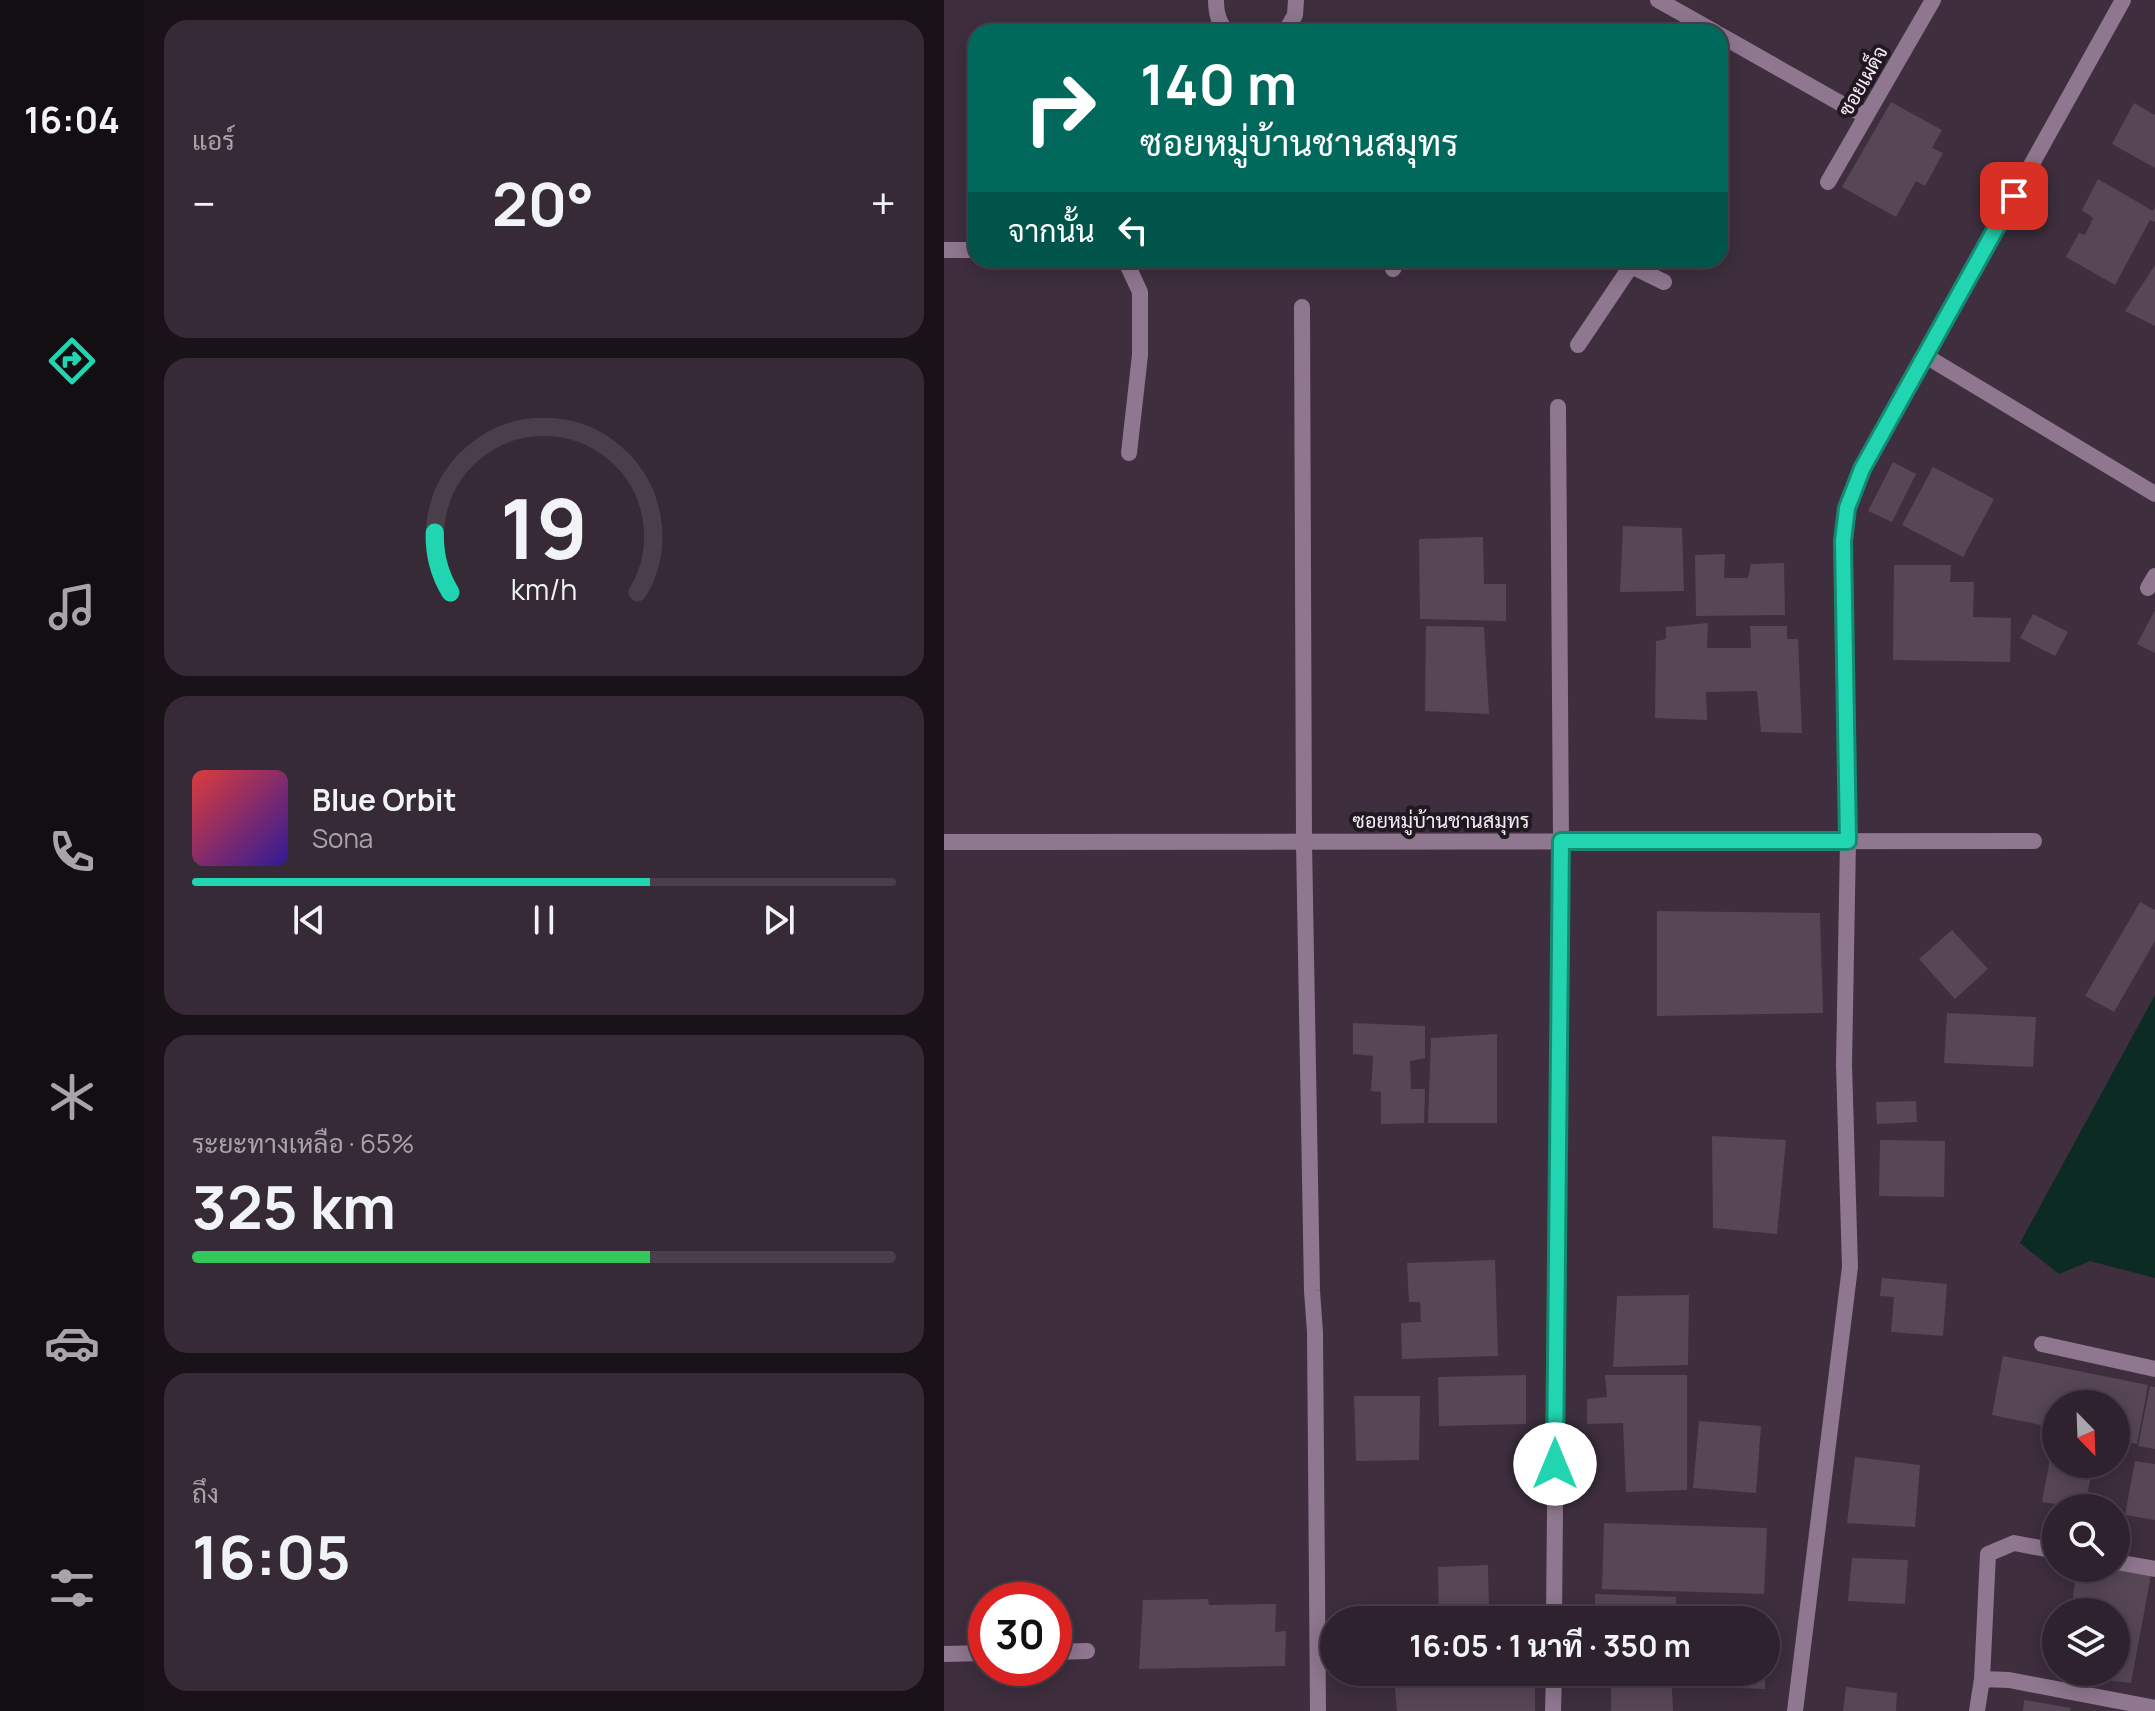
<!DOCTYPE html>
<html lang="th">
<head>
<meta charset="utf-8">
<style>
  body { margin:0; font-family:Manrope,Sarabun,sans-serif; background:#362a36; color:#f1f3f6; height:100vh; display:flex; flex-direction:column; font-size:30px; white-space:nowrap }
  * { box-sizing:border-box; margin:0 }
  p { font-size:26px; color:#a7a4aa }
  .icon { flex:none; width:44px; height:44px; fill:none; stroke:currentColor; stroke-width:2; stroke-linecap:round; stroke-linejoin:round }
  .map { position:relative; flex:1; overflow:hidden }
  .sheet { display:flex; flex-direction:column; gap:20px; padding:20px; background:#191319; width:800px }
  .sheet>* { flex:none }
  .guide { position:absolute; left:24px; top:24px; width:760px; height:244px; border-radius:24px; box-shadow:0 4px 20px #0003,0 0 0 2px #493f4a; background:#00695c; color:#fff; overflow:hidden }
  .needle { width:52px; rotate:157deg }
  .fabs { position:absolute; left:1098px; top:1390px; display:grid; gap:16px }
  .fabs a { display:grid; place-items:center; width:88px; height:88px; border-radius:50%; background:#2e222e; box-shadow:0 4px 20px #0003,0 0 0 2px #493f4a; font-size:40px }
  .speed { position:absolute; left:24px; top:1582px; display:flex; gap:16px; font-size:40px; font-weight:700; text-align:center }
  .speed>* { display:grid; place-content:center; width:104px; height:104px; border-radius:50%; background:#2e222e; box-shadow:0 4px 20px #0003,0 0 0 2px #493f4a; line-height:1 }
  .speed .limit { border:12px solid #d22; background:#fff; color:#111 }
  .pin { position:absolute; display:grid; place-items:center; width:68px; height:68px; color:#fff; margin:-34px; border-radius:16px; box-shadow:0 4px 12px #0006 }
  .me { position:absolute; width:88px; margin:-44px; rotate:0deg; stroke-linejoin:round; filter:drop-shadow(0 0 6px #0008) }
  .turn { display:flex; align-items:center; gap:28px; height:168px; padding:0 40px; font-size:36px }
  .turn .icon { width:104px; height:104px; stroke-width:2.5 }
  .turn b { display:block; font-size:56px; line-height:68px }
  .then { display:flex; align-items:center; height:76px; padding:0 40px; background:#0003; gap:16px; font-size:30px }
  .big { font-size:60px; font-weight:700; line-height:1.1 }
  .sheet .card { flex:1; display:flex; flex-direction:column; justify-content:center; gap:12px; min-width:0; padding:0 28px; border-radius:24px; background:#362a36 }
  .sheet .dial { align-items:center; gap:0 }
  .dial svg { height:208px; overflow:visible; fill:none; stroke:#493f4a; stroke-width:7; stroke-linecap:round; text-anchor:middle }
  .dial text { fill:#f1f3f6; stroke:none }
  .song { display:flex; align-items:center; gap:24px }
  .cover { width:96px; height:96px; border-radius:12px; background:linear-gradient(135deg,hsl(0 70% 55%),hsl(250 70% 35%)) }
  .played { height:8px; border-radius:4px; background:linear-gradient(90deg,#21d5b0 65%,#493f4a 65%) }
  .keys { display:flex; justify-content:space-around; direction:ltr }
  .heat { display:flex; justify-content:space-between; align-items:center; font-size:44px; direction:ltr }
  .charge { height:12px; border-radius:6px; background:linear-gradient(90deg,#34c759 65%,#493f4a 0) }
  .trip { position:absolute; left:376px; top:1606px; width:460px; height:80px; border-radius:40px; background:#2e222e; box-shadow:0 4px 20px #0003,0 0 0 2px #493f4a; font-weight:700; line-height:80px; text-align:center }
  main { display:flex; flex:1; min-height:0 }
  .menu { display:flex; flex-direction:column; width:144px; justify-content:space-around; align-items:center; background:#120e12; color:#a7a4aa }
  .menu .icon { width:56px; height:56px }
  .menu .on { color:#21d5b0 }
  .menu b { font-size:36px; color:#f1f3f6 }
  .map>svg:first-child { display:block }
  .water { fill:#0b2b23 }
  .building { fill:#574656 }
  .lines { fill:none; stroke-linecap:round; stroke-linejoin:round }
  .street { stroke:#8f778f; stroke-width:16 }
  .route-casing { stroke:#158a72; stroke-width:20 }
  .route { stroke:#21d5b0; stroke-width:14 }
  .labels { text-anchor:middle; stroke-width:8; stroke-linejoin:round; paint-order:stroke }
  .street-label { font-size:20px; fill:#f7ecf6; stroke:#201920 }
</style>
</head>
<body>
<main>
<nav class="menu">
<b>16:04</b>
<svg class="icon on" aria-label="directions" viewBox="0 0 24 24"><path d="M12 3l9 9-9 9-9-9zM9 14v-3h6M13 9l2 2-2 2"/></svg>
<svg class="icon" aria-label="music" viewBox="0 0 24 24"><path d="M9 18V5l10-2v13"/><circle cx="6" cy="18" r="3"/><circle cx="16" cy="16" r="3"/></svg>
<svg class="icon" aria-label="phone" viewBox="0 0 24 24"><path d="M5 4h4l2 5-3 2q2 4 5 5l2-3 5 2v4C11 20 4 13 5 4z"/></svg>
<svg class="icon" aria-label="climate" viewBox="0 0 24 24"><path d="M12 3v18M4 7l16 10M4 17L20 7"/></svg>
<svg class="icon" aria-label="car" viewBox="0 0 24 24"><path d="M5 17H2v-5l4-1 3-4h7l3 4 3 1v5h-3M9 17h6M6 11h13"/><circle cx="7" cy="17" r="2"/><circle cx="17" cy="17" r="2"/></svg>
<svg class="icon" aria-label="filters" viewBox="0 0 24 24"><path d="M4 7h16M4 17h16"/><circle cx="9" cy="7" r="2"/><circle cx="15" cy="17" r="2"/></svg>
</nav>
<section class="sheet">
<div class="card"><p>แอร์</p>
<div class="heat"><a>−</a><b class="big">20°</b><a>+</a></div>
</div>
<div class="card dial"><svg viewBox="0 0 100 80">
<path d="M14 69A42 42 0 1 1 86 69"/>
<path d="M14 69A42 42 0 0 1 8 46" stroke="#21d5b0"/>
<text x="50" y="56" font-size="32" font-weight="700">19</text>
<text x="50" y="72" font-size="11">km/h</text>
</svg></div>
<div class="card">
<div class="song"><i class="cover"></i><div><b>Blue Orbit</b><p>Sona</p></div></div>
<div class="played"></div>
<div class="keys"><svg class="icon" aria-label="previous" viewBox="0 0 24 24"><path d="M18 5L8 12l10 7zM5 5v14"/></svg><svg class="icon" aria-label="pause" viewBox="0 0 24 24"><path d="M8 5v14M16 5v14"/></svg><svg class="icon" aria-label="next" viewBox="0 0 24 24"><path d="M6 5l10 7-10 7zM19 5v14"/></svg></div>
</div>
<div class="card"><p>ระยะทางเหลือ · 65%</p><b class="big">325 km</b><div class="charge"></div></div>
<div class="card"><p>ถึง</p><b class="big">16:05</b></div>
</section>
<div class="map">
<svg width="1211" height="1711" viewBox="0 0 1211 1711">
  <rect width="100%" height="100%" fill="#3e2e3e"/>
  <path class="water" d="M1211,995v283l-65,-17 -31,13 -39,-31z"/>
  <path class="building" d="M947,102l51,28 -10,18 11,5 -18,33 -9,-5 -20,36 -54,-30z
    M1190,103l21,12v53l-43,-24z
    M1154,179l55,32 2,-4v15l-5,-2 -35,65 -49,-28 13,-24 6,2 8,-17 -11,-8z
    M1211,265v61l-30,-15z
    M949,462l23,12 -24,48 -24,-11z
    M989,467l61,32 -31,58 -61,-32z
    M679,526l59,2 2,63 -64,1z
    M539,537l1,47h22v37l-86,-2 -1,-80z
    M781,554l-1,24h24l3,-14 33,-1 1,52 -89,1 -1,-61z
    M950,565h57l-1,17h24l-1,35 38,1 -1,44 -117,-2z
    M1211,610v43l-18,-9z
    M1089,614l35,18 -13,24 -35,-18z
    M764,623l-1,25h44l-1,-22h37v13h11l4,94 -41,-1 -4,-41 -51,1 1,28 -52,-2 1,-77 10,-2v-12z
    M482,626l58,1 5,87 -64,-3z
    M1196,902l15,8v31l-41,71 -29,-16z
    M713,911l163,2 3,100 -166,3z
    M1008,930l36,39 -33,30 -36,-40z
    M1003,1013l89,4 -3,50 -89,-4z
    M409,1023l72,3v32l-15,3 1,28h14l-1,34 -43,1v-32l-10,-1 2,-35 -20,-2z
    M553,1034v89h-69l3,-85z
    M972,1101l1,21 -40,2 -1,-22z
    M768,1136l74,4 -9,94 -64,-6z
    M936,1140l65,1 -1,56 -65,-1z
    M551,1260l3,96 -96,3 -1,-36 20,-1 -1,-20h-11l-2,-39z
    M938,1278l65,6 -4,52 -52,-4 3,-35 -14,-1z
    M745,1295l-1,70 -75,2 4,-71z
    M1059,1356l145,29 -11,59 -21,-4v-36h-60v24l-64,-13z
    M582,1375v49l-87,2 -1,-49z
    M661,1375h82v115l-61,2 -3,-69 -36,1v-25l20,-2z
    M1206,1386l5,1v62l-17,-3z
    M410,1396h66l-1,64 -63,1z
    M755,1421l62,5 -5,67 -63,-5z
    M1108,1448h4v16h38l-10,44 -42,-6z
    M911,1457l65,8 -5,62 -68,-4z
    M1191,1461l20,3v56l-30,-5z
    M660,1523l163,5 -3,66 -162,-5z
    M908,1558l56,2 -3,44 -57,-3z
    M544,1565l1,48 28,-1v8h-78l-1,-53z
    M1133,1568h38l36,7 -20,108 -38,-4 1,-7h22v-60h-45z
    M651,1594l81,3v23h-81z
    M264,1599l1,6 67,-1 -1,28 11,-1 -1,35 -146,3 4,-69z
    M667,1672h60l2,39h-62z
    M740,1672h81v17l-81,-3z
    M591,1676v35h-138l-3,-34z
    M902,1687l51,6 -1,18h-53z
    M1080,1700l47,8 -1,3h-47z"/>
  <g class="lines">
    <path class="street" d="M272,0c0,12 2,24 12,32
      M714,0l57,32
      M341,32l10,-17 1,-15
      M776,35l127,72 19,8
      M884,182l105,-182
      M0,250h32
      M174,260l9,4 13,28v63l-11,98
      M675,260l45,22
      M449,269l5,-9
      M358,307l2,535 8,449 3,41 3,379
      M634,345l53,-79
      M980,355l231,139
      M1204,588l7,-12
      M0,842l1090,-1
      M1098,1344l113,25
      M1172,1562l39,7
      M610,1620l7,-779 -3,-434
      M110,1652l33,-1
      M0,1654l42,-1
      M1038,1679l27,1 146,28
      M609,1711l1,-39
      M851,1711l55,-444 -6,-202 4,-224 -5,-300 4,-33 15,-39 261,-469
      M1033,1711l5,-32 6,-125 26,-11 42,8"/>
  </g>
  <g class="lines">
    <g class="route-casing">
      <path id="route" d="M611,1464l6,-623h287l-5,-300 4,-33 15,-39 152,-273"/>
    </g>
    <use href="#route" class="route"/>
  </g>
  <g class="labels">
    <g class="street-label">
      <text transform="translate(919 81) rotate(-60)" y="7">ซอยเผด็จ</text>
      <text x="497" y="828">ซอยหมู่บ้านชานสมุทร</text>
    </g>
  </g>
</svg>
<div class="fabs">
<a><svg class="needle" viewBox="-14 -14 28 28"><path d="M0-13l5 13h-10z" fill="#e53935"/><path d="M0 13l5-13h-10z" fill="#a7a4aa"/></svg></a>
<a><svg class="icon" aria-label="search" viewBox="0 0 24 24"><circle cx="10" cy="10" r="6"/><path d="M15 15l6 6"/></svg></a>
<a><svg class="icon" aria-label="layers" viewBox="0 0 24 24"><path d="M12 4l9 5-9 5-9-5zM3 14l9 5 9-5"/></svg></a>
</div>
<div class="speed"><div class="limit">30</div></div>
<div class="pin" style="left:1070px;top:196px;background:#d93025"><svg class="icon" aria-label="arrive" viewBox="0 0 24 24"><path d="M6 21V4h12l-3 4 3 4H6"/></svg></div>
<svg class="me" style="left:611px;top:1464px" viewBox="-20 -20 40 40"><circle r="19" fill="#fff"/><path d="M0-13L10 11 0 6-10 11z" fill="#21d5b0"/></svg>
<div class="trip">16:05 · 1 นาที · 350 m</div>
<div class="guide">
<div class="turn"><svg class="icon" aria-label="right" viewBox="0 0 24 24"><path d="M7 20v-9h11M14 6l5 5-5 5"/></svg><div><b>140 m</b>ซอยหมู่บ้านชานสมุทร</div></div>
<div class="then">จากนั้น<svg class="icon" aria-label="left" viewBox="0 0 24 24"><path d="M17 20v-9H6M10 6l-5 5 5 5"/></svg></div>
</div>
</div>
</main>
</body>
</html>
